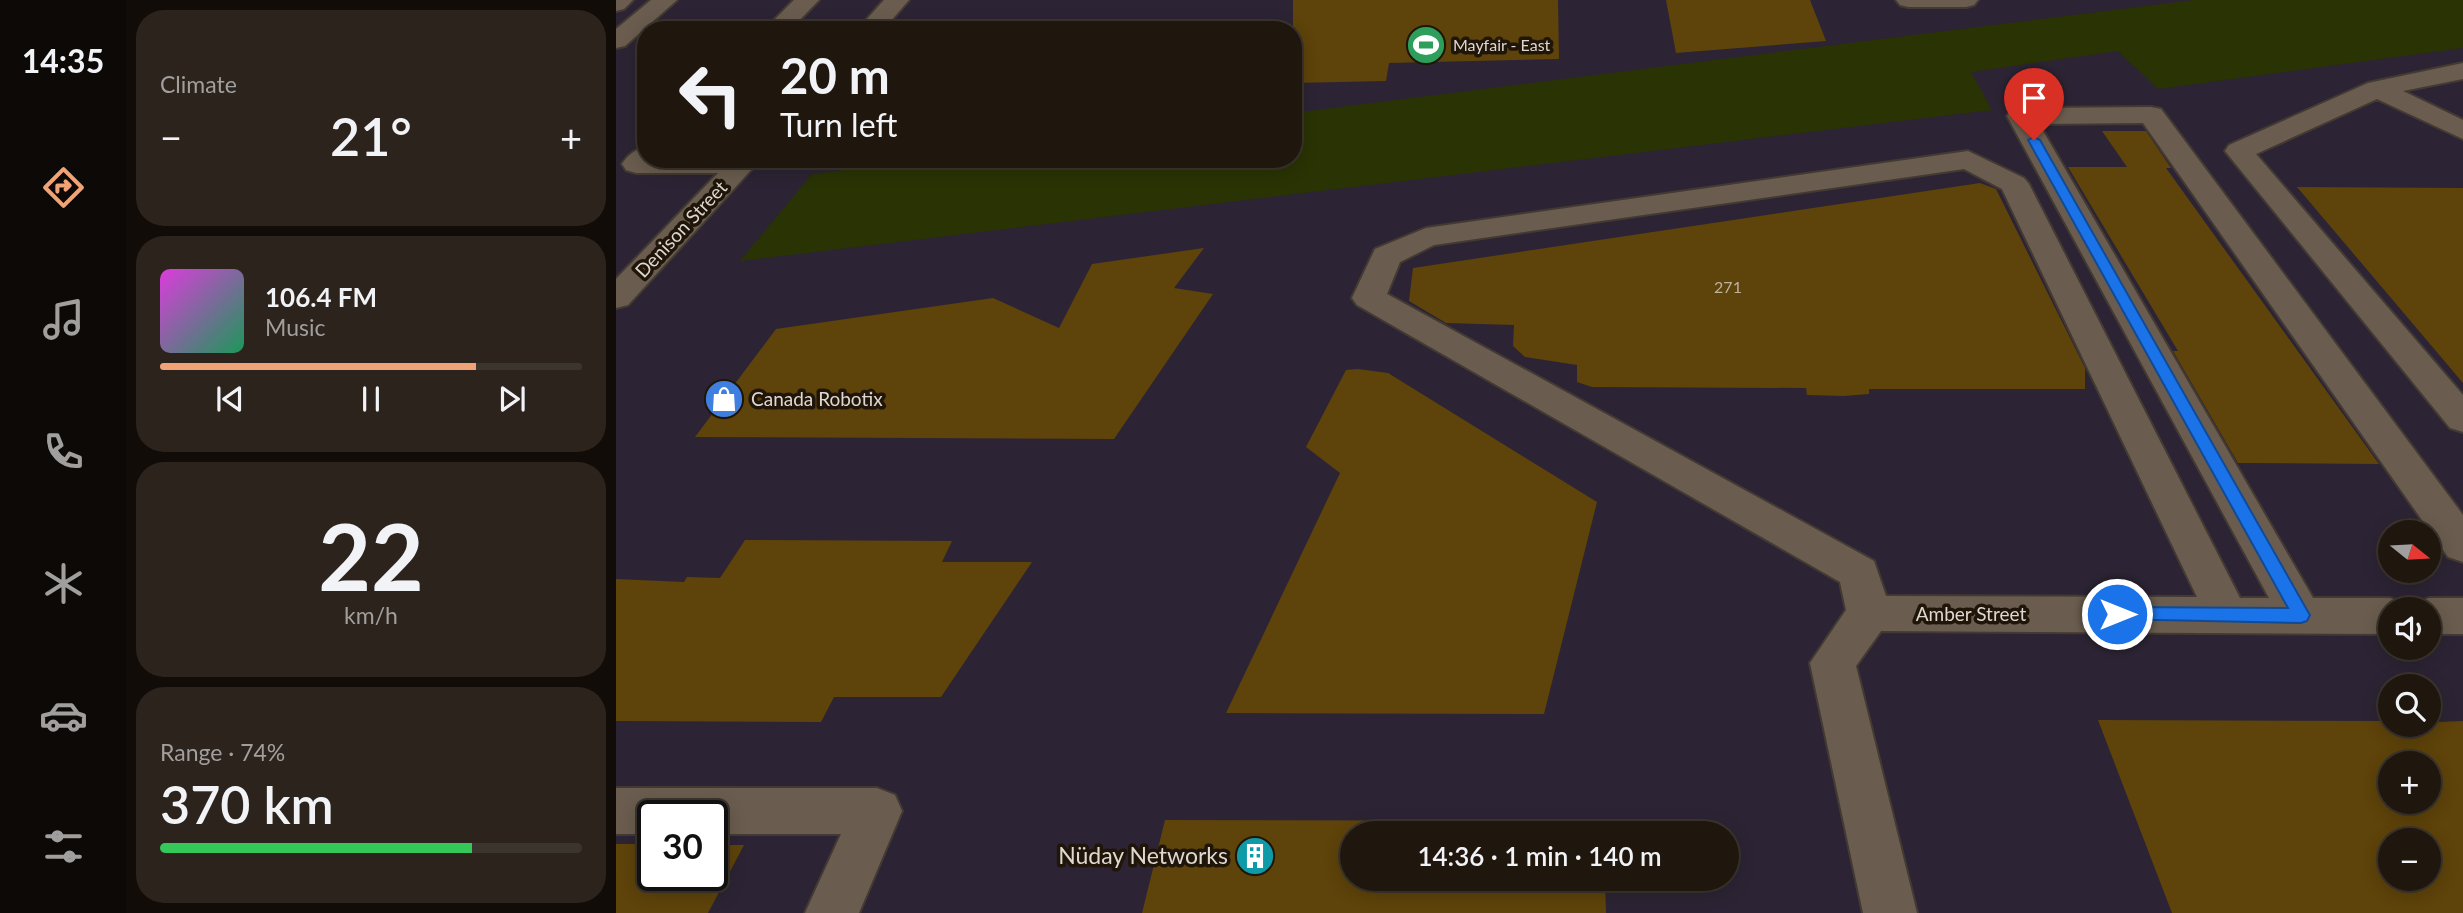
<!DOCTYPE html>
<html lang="en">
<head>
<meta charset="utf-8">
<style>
  body { margin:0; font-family:Lato,sans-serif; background:#2c231c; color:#f1f3f6; height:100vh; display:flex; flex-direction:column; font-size:26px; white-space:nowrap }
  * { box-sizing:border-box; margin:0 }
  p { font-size:23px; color:#a19f9e }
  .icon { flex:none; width:38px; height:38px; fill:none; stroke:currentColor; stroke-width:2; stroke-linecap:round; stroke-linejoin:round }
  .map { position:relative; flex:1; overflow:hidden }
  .sheet { display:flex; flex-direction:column; gap:10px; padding:10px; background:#110c08; width:490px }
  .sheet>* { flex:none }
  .hud { position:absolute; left:21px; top:21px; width:665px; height:147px; border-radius:28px; box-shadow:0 4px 18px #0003,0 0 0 2px #3c352e; background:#1f160e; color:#f1f3f6; overflow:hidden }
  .needle { width:46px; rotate:108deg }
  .controls { position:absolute; left:1762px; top:520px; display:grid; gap:14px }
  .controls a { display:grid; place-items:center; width:63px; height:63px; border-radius:50%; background:#1f160e; box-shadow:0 4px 18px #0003,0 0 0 2px #3c352e; font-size:35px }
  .speed { position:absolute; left:21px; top:800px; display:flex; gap:14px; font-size:35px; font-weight:700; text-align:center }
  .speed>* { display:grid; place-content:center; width:91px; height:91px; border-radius:50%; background:#1f160e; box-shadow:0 4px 18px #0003,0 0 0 2px #3c352e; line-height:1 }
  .speed .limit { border:4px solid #111; border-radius:10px; background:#fff; color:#111 }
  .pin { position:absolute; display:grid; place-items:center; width:60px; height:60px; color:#fff; margin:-72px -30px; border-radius:50% 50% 50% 0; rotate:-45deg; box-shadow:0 0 7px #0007 }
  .pin .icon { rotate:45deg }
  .me { position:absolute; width:77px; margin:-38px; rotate:90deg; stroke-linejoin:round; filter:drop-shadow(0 0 5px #0008) }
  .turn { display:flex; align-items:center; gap:24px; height:147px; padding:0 28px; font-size:32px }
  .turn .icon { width:91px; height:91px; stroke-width:2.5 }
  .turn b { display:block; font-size:49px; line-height:60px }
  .big { font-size:52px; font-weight:600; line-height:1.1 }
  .sheet .card { flex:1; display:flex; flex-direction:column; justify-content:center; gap:10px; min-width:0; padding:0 24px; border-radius:28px; background:#2c231c }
  .sheet .dial { align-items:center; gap:0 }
  .dial b { font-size:91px; line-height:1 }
  .song { display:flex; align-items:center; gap:21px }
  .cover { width:84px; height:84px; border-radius:10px; background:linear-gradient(135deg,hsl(300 70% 55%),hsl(150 70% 35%)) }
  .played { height:7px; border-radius:4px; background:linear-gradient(90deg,#efa377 75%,#3c352e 75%) }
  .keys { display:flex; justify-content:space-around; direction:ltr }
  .heat { display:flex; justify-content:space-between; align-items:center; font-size:38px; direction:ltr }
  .charge { height:10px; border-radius:5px; background:linear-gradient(90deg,#34c759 74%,#3c352e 0) }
  .trip { position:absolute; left:724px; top:821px; width:399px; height:70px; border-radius:35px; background:#1f160e; box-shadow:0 4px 18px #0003,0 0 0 2px #3c352e; font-weight:600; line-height:70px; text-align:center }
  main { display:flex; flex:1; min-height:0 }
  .menu { display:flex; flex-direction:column; width:126px; justify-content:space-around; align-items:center; background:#0c0906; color:#a19f9e }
  .menu .icon { width:49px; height:49px }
  .menu .current { color:#efa377 }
  .menu b { font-size:32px; color:#f1f3f6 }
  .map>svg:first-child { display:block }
  .industrial { fill:#2c2434; fill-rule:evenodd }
  .green { fill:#2a3304 }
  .building { fill:#5e430a; fill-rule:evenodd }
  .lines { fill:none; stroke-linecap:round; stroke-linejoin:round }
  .minor-casing { stroke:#433a33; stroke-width:4 }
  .minor { fill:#6a5d4f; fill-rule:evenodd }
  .route { fill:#1a73e8; stroke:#114b97; stroke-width:2 }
  .labels { text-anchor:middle; stroke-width:7; stroke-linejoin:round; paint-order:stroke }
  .far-poi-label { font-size:16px; fill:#dfd8d0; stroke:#201509; text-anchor:start }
  .number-label { font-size:16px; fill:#bfb39e }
  .street-label { font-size:19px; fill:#dfd8d0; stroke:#201509 }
  .poi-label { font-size:19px; fill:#dfd8d0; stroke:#201509; text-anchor:start }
  .near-poi-label { font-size:23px; fill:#dfd8d0; stroke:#201509; text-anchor:end }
</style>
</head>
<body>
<main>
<nav class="menu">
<b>14:35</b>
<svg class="icon current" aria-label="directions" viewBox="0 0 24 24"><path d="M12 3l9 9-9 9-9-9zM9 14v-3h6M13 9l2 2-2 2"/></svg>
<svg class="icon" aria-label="music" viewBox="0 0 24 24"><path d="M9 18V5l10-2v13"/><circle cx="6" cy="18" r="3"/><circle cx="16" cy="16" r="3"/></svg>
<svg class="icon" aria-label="phone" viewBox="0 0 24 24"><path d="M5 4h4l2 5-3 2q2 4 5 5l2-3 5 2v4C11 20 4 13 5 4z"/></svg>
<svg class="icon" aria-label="climate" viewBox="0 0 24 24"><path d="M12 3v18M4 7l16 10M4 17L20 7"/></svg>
<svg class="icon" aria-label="car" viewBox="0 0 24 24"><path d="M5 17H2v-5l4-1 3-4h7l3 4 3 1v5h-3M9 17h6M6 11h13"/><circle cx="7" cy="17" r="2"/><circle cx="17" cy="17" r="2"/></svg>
<svg class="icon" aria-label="filters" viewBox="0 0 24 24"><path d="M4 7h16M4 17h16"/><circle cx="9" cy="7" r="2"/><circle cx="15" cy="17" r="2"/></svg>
</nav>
<section class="sheet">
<div class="card"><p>Climate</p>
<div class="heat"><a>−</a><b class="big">21°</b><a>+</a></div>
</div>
<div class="card">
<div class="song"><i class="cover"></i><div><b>106.4 FM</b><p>Music</p></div></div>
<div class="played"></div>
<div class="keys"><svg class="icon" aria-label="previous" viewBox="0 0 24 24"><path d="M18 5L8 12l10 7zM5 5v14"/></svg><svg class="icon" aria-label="pause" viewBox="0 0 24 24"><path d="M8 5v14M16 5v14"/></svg><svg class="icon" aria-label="next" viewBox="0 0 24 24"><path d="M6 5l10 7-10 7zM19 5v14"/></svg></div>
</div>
<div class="card dial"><b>22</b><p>km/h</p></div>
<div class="card"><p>Range · 74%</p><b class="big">370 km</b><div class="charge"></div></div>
</section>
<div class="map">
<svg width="1847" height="913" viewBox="0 0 1847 913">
  <rect width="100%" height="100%" fill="#291e12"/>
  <path class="industrial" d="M0,0h1847v913h-1847zM30,30h647v129h-647zM1774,532h39v38h-39zM1774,609h39v39h-39zM1774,686h39v38h-39zM1774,763h39v39h-39zM37,816h59v59h-59zM737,833h374v45h-374zM1774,840h39v38h-39z"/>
  <path class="green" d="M1577,0h270v48l-305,41 -40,-38 -147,21 21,38 -1252,151 72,-87 114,-15h367v-46z"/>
  <path class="building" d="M677,0h265l1,59 -170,4 -3,18 -93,2z
    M1050,0h144l16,41 -150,12z
    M1486,131h44l25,37h-5l213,296 -141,-1 -65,-112h5l-110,-184h59z
    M1364,183l16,6 89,179v21h-216v5l-25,2 -37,-1 -1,-7 -214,-1 -15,-5v-17l-52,-8 -12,-11 1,-21 -68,-2 -37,-22 4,-33z
    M1681,187l166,1v195z
    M588,248l-30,40 39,6 -99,145 -419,-2 81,-108 217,-31 66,30 33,-64z
    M742,369l30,4 209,129 -53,212 -318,-1 114,-240 -34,-26 40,-77z
    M129,540l207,1 -10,21h90l-91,135h-107l-13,25 -205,-1v-142l68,3 3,-5 33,1z
    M1482,720l292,1v3l73,-3v192h-291zM1774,763h39v39h-39zM1774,840h39v38h-39z
    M549,820l438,1v12h-250v45h252l1,35h-464z
    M0,844h37v31h59v-30h32l-36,68h-92z"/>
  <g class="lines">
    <g class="minor-casing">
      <path id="minor" d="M0,0h17l-9,9 -8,2z
        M35,0h26l-52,46 -9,2v-19z
        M178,0h25l-29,30h-26z
        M268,0h25l-26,30h-26z
        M1280,0h82l-4,5 -8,2h-58l-8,-2z
        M1847,63v16l-60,12 60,29v19l-86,-40 -121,55 207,241v37l-13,-4 -225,-277 4,-6 139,-62z
        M1535,107l10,2 302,406v47l-15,-5 -305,-434 -104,1 274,474h77l15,6 3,5h-18v25l-509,-3 -25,35 61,247h-54l-53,-250 36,-53 -6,-28 -483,-277 -5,-7 23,-49 51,-21 542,-77 56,27 5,6 211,414h29l-262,-482 4,-6 10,-2zM1348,169l38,20 195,408 -311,-1 -12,-35 -487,-267 13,-32 34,-17z
        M30,147v12h115l-133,146 -12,3v-29l102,-106h-82l-10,-3 -4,-6c6,-9 13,-15 24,-17z
        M1813,598h34v36h-34v-25h-18l3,-5z
        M0,788h261l18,7 7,16 -43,102h-54l36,-79h-129v-18h-59v18h-37z"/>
    </g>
    <use href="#minor" class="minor"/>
  </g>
  <path class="route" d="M1418,137l6,3 267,470 3,5 -3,6 -6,2 -191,-4 -2,-5 2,-5 7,-2 171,1 -260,-468z"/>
  <defs>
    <g id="stadium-disc" transform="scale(2.0125)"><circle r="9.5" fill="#2e9e5b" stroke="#201509"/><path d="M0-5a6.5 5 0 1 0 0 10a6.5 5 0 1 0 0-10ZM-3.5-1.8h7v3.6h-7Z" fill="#fff"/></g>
    <g id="shop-disc" transform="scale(2.0125)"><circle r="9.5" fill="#3f7fe0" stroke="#201509"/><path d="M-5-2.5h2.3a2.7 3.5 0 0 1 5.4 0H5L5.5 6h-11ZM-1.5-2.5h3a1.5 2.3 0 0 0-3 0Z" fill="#fff"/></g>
    <g id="building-disc" transform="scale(2.0125)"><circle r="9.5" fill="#0f9aa8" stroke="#201509"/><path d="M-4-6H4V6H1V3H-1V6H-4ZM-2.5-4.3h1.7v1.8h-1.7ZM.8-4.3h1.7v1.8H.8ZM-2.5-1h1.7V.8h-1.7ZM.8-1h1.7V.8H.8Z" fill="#fff"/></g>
  </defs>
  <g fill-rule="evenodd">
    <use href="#stadium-disc" x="810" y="45"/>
    <use href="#shop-disc" x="108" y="399"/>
    <use href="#building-disc" x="639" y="856"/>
  </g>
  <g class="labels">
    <g class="far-poi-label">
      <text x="837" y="51">Mayfair - East</text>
    </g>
    <g class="number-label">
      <text x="1112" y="293">271</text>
    </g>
    <g class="street-label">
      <text transform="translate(65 229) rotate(-47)" y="7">Denison Street</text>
      <text x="1355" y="621">Amber Street</text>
    </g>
    <g class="poi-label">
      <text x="135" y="406">Canada Robotix</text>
    </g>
    <g class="near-poi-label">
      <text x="612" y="864">Nüday Networks</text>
    </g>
  </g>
</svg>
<div class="controls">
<a><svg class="needle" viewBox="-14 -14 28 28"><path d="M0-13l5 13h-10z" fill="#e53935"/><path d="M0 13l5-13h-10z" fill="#a19f9e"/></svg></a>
<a><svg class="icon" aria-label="sound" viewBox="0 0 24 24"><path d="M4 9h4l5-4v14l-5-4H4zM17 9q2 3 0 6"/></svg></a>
<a><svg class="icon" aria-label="search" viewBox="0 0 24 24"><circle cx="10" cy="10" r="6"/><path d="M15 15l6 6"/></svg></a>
<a>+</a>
<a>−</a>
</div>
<div class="speed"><div class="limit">30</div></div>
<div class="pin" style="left:1418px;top:140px;background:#d93025"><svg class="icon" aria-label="arrive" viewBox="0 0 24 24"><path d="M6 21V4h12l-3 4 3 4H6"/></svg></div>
<svg class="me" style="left:1501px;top:614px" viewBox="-20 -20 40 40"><circle r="17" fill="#1a73e8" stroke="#fff" stroke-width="3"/><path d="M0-11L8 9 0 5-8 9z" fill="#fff"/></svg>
<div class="trip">14:36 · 1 min · 140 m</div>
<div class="hud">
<div class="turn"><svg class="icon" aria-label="left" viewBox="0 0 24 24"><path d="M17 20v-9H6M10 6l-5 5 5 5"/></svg><div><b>20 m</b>Turn left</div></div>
</div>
</div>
</main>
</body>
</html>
